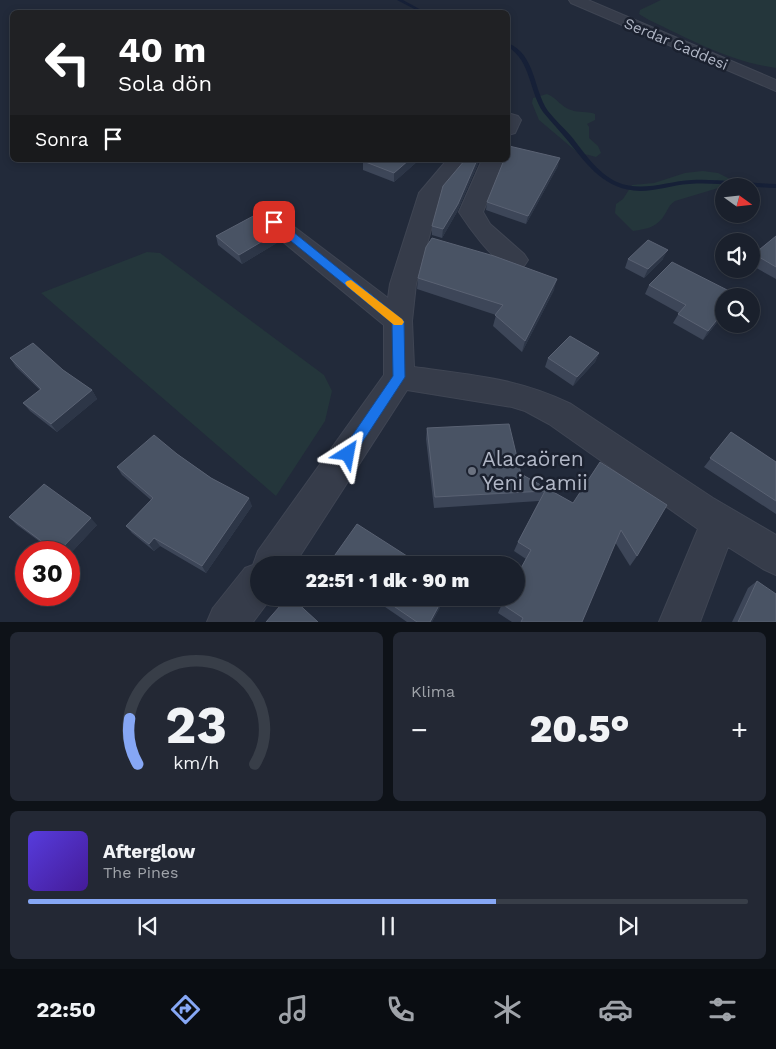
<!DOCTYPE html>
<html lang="tr">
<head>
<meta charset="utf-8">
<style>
  body { margin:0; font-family:"Work Sans",sans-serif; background:#232834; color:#f1f3f6; height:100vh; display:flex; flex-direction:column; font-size:19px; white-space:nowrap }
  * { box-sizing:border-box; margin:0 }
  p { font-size:16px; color:#9fa3a9 }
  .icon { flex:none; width:28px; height:28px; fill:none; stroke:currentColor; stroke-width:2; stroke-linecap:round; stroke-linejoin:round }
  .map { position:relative; height:622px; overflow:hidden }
  .details { display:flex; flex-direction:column; gap:10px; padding:10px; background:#0e1218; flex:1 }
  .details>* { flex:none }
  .hud { position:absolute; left:10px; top:10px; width:500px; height:152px; border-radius:8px; box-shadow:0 2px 8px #0003,0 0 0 1px #383e48; background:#202124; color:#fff; overflow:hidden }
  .needle { width:32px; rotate:105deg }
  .buttons { position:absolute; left:715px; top:178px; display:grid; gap:10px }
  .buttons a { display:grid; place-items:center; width:45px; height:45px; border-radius:50%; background:#1a202c; box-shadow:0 2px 8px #0003,0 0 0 1px #383e48; font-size:25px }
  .speed { position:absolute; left:15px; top:541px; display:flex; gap:10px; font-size:25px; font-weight:700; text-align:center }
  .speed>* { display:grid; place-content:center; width:65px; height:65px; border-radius:50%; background:#1a202c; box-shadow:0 2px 8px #0003,0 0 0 1px #383e48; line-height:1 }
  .speed .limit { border:8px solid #d22; background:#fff; color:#111 }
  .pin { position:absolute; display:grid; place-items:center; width:42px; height:42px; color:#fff; margin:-21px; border-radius:10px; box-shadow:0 2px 8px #0006 }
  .me { position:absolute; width:55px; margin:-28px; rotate:34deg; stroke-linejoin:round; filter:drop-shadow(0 0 4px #0008) }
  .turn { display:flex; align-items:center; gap:18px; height:105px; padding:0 25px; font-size:22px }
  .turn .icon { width:65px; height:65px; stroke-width:2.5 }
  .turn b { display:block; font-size:35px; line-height:42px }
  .then { display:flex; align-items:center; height:48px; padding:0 25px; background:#0003; gap:10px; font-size:19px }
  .big { font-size:38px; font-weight:800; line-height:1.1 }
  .details .card { flex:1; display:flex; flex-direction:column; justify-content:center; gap:8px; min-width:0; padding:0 18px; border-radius:8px; background:#232834 }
  .details .dial { align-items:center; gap:0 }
  .dial svg { height:130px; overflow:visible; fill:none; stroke:#383e48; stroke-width:7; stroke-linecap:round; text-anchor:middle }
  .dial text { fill:#f1f3f6; stroke:none }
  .song { display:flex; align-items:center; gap:15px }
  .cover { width:60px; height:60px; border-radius:8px; background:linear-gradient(135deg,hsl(250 70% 55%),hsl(260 70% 35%)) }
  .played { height:5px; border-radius:2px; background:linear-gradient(90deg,#86a7f5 65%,#383e48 65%) }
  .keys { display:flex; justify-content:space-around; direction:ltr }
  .heat { display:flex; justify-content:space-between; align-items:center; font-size:28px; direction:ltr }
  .details .tiles { flex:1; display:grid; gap:10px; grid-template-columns:1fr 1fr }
  .card:last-child { grid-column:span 2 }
  .trip { position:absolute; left:250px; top:556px; width:275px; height:50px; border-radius:25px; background:#1a202c; box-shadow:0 2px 8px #0003,0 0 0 1px #383e48; font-weight:800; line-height:50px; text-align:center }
  .menu { display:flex; height:80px; justify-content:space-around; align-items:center; background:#0a0d12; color:#9fa3a9 }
  .menu .icon { width:35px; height:35px }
  .menu .selected { color:#86a7f5 }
  .menu b { font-size:22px; color:#f1f3f6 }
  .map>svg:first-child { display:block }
  .green { fill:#24363b }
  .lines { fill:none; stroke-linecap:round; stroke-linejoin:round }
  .stream { fill:#162037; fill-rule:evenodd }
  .minor-casing { stroke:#3f4553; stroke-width:2 }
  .minor { fill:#363c4a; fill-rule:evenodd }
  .wall { fill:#3d4658 }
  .shaded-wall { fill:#2d3647 }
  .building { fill:#495364; stroke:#5a6273 }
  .route { fill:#1a73e8; stroke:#114b97 }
  .slow { fill:#f59e0b }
  .worship-dot { fill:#6b7280; stroke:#1b212f; stroke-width:2 }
  .labels { text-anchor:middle; stroke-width:5; stroke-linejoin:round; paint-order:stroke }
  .far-street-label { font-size:15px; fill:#b1b7c6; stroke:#1b212f }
  .near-poi-label { font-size:21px; fill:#b1b7c6; stroke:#1b212f; text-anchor:start }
</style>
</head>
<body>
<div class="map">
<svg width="776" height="622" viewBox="0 0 776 622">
  <rect width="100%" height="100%" fill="#222a3a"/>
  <path class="green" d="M661,0h115v68c-45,-6 -87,-29 -127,-48l-10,-6 1,-4z
    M547,94c9,3 15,14 24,16 8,3 16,1 24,4v6l-8,4 2,3v11l9,8 3,7 -5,4 -19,-5 -38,-32 -7,-17 1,-5z
    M703,171l15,2 12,6 -5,7 -50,15c-6,4 -6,7 -10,13 -7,13 -18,15 -32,17l-18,-18 1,-9 7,-5 9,-14 22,-2 31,-10z
    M147,252l13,1 164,122 8,16 -7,30 -49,75 -235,-203z"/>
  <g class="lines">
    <path class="stream" d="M397,0h6l22,12h-5z
      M508,43c28,12 25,46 40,68 7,9 16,17 23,25 13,16 26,37 46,46 25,11 50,-1 75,-2 28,-1 56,3 84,4v4c-29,-1 -58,-6 -87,-4 -17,1 -32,7 -49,7 -35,-1 -52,-25 -72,-50 -8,-10 -17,-19 -25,-29 -14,-21 -12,-51 -35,-65z"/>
    <g class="minor-casing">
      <path id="minor" d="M569,0h19l188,80v11l-205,-88z
        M511,114l7,2 3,4 -6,13 -7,2v-20z
        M447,160h22l-28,34 -25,90 -4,37 2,46c57,8 104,11 157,37l142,94 63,37v40l-13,-6 -35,-22 -28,75h-41l39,-93 -149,-105 -24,-13 -13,-4 -105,-17 -113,175h-35v33h12l-18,24h-46l6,-14 32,-40 8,-3 5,-14 126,-176v-50l-119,-98 -4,-5 4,-5 8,-2 8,2 107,81 2,-14 29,-91z
        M482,160h22l-21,52 7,12 34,30 4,6 -4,6c-6,2 -9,3 -15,1 -16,-6 -41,-41 -50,-55z"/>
    </g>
    <use href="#minor" class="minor"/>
  </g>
  <path class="wall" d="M364,160h55l-25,22 -31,-12v-9z
    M478,164l-21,48 -15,26 -10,-3v-9z
    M558,166l-32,58 -40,-14 1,-8z
    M278,232l2,9 -38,23 -24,-19 -2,-9z
    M776,236v43l-25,-14v-6l3,-5z
    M628,259h35l-19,19 -19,-10z
    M418,278l136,12 -32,62 -29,-26 3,-11 -79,-26z
    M649,285l75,29 -21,26 -30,-17 6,-10 -34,-19z
    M599,353l-4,9 -22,24 -28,-19 3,-9z
    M10,358l53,12 29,20 5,9 -40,33 -27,-21 -7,-8 17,-13 -24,-23z
    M427,428l94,46 52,29 27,-41 37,94 -7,10 -15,-24 -33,80h-70l-14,-9 4,-9 24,-45 -12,-8 4,-9 21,-41 -105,7 -8,-69z
    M731,432l45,30v52l-72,-47z
    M177,454l75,52 -46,67 -46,-27 -6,5 -22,-18 -6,-7 25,-26 -29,-25 -5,-8z
    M9,517l88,8 -28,30v-3h-15l-37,-27z
    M757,581l19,41h-44l16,-34z
    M372,598h73l-13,24h-25z"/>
  <path class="shaded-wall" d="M560,158l-2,8 -32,58 2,-8z
    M409,160h10l-25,22v-9z
    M477,160h2l-1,4 -21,48 -15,26 1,-9z
    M278,232l2,9 -38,23 -3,-9z
    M668,250l-5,9 -19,19 4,-9z
    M557,279l-3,11 -32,62 3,-11z
    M724,311v3l-21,26 5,-9z
    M599,353l-4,9 -22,24 4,-9z
    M92,390l5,9 -40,33 -6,-8z
    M249,498l3,8 -46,67 -4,-7z
    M91,518l6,7 -28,30v-3h-11z
    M154,538l6,8 -6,5 -5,-7z
    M443,598h2l-13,24h-2z"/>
  <path class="building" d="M509,146l51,12 -32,58 -41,-14 17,-42h4v-12z
    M364,160h45l-15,13 -31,-12z
    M465,160h12l-19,44 -15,25 -11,-3 11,-40z
    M257,214l21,18 -39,23 -23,-19z
    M776,236v31l-22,-13z
    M432,238l62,18 63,23 -32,62 -30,-26 8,-10 -85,-27 8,-31z
    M648,240l20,10 -20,19 -20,-10z
    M672,262l65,33 -1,1h-12v15l-16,20 -30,-17 8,-9 -37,-20z
    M570,336l29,17 -22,24 -29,-19z
    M33,343l30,27 29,20 -41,34 -28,-21 18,-14 -31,-31z
    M509,424l12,50 52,29 27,-41 67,43 -30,51 -16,-26 -39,92h-61l2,-4 -21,-14 4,-6h10v-21l15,-27 -13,-8 27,-51 -110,6 -8,-69z
    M731,432l45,30v39l-66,-43z
    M154,435l23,19 34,24 38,20 -47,68 -48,-28 -5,6 -23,-18 27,-28 -36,-31z
    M44,484l47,34 -33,34h-2l-47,-35z
    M357,524l64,41h-87l-4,-3z
    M757,581l19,13v28h-38z
    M287,598h5l26,24h-52z
    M382,598h61l-13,24h-13z"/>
  <path class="route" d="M270,219h7l127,102 1,56 -53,81 -4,2 -5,-2 -2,-4 2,-5 50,-73 -1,-53 -122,-99z"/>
  <path class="slow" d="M351,280l51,39 2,3 -2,3h-8l-47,-39 -2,-3 2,-2z"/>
  <circle class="worship-dot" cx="472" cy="471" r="5"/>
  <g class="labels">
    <g class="far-street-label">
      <text transform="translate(676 44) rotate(23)" y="5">Serdar Caddesi</text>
    </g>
    <g class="near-poi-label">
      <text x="482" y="466">Alacaören<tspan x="482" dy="24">Yeni Camii</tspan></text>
    </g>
  </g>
</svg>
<div class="buttons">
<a><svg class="needle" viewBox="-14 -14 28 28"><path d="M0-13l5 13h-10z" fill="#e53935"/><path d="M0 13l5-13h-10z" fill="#9fa3a9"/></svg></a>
<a><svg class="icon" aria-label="sound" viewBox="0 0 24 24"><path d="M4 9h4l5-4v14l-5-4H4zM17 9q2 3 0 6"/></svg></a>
<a><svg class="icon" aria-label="search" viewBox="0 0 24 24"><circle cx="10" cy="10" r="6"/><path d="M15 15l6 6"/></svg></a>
</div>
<div class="speed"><div class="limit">30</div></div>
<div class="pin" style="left:274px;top:222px;background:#d93025"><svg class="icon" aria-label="arrive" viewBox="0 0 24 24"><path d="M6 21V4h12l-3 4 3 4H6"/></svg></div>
<svg class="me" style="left:348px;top:454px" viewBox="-20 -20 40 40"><path d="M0-17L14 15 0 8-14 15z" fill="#1a73e8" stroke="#fff" stroke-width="4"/></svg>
<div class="trip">22:51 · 1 dk · 90 m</div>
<div class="hud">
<div class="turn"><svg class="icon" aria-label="left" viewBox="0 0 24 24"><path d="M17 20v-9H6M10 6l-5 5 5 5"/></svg><div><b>40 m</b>Sola dön</div></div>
<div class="then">Sonra<svg class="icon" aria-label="arrive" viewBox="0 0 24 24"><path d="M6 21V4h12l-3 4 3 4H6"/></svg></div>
</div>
</div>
<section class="details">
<div class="tiles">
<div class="card dial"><svg viewBox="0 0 100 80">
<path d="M14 69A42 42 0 1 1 86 69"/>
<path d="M14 69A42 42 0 0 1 9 41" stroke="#86a7f5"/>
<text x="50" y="56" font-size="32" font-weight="700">23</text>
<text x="50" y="72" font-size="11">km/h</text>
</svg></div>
<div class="card"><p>Klima</p>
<div class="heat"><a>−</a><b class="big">20.5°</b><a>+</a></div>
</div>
<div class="card">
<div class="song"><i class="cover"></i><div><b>Afterglow</b><p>The Pines</p></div></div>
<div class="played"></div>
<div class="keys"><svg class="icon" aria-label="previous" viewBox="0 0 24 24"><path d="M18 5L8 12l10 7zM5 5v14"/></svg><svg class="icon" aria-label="pause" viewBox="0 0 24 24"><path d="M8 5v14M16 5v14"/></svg><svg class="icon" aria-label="next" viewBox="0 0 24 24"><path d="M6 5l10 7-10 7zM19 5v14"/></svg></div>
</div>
</div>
</section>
<nav class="menu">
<b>22:50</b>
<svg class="icon selected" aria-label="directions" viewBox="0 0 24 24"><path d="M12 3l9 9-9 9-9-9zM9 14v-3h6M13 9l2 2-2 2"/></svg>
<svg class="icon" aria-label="music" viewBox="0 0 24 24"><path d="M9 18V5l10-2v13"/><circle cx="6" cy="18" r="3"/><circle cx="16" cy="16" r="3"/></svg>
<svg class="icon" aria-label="phone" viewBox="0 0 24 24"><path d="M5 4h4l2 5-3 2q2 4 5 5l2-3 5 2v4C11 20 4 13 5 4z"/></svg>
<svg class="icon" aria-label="climate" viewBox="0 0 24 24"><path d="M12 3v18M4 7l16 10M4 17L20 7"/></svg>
<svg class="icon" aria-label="car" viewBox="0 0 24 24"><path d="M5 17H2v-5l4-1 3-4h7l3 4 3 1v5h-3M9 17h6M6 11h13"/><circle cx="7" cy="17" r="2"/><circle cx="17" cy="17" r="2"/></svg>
<svg class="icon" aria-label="filters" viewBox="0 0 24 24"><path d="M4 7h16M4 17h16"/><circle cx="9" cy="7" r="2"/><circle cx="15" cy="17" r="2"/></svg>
</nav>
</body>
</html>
